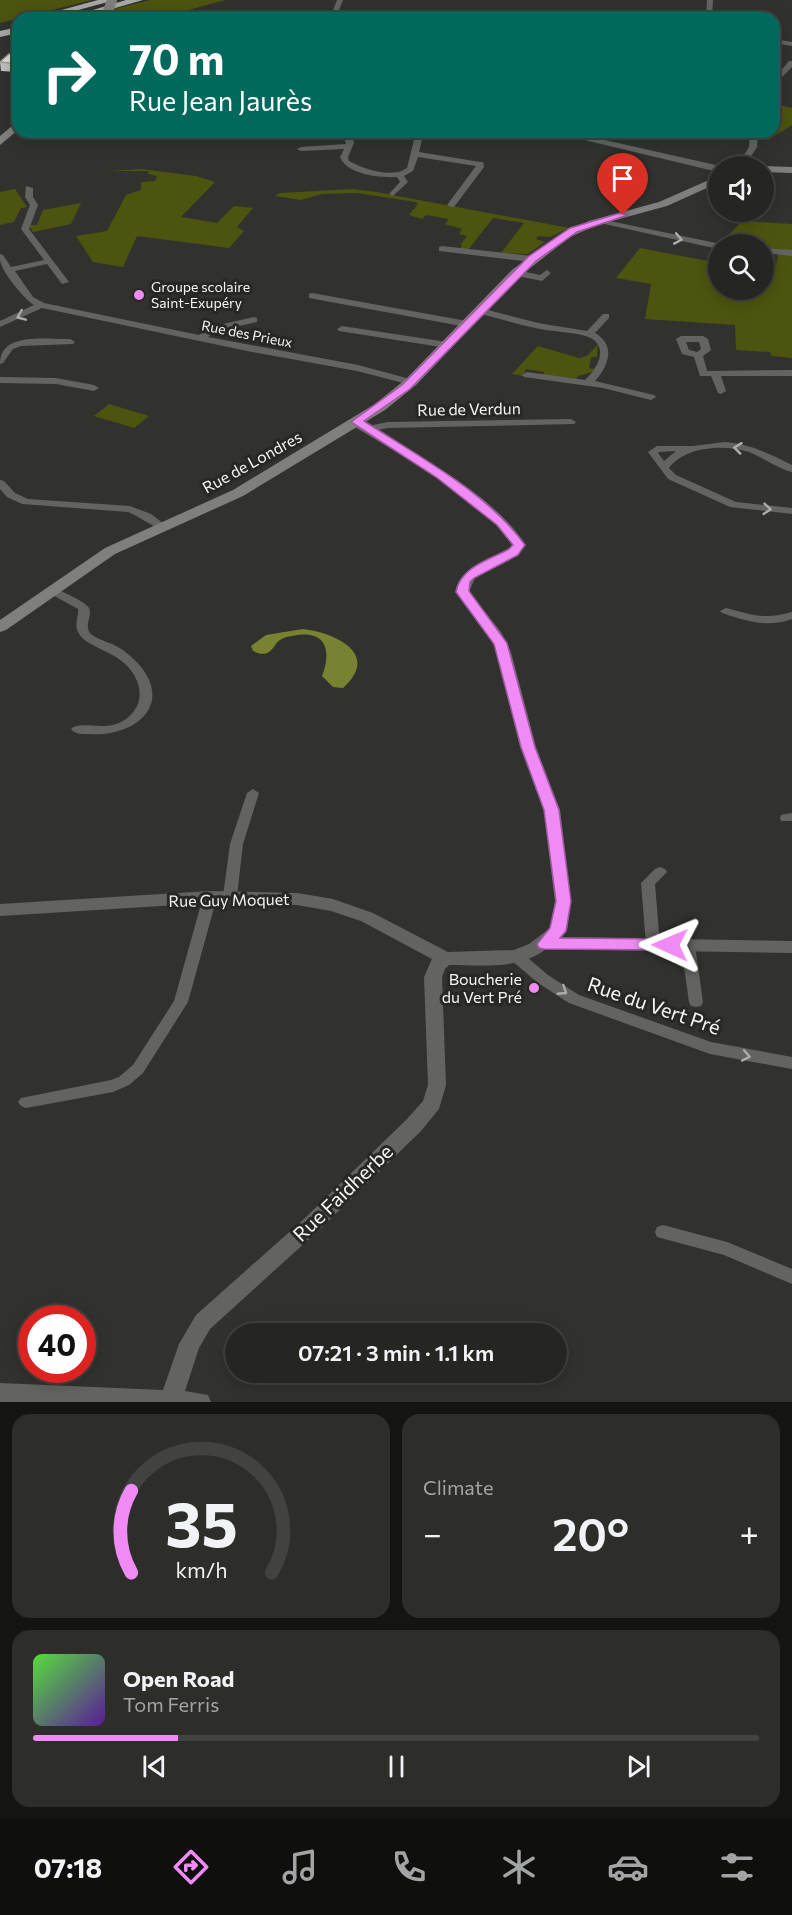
<!DOCTYPE html>
<html lang="en">
<head>
<meta charset="utf-8">
<style>
  body { margin:0; font-family:Commissioner,sans-serif; background:#2d2e2a; color:#f1f3f6; height:100vh; display:flex; flex-direction:column; font-size:22px; white-space:nowrap }
  * { box-sizing:border-box; margin:0 }
  p { font-size:20px; color:#a3a5a5 }
  .icon { flex:none; width:33px; height:33px; fill:none; stroke:currentColor; stroke-width:2; stroke-linecap:round; stroke-linejoin:round }
  .map { position:relative; height:1402px; overflow:hidden }
  .details { display:flex; flex-direction:column; gap:12px; padding:12px; background:#141513; flex:1 }
  .details>* { flex:none }
  .hud { position:absolute; left:12px; top:12px; width:768px; height:126px; border-radius:18px; box-shadow:0 3px 15px #0003,0 0 0 2px #424340; background:#00695c; color:#fff; overflow:hidden }
  .controls { position:absolute; left:708px; top:156px; display:grid; gap:12px }
  .controls a { display:grid; place-items:center; width:66px; height:66px; border-radius:50%; background:#252622; box-shadow:0 3px 15px #0003,0 0 0 2px #424340; font-size:30px }
  .speed { position:absolute; left:18px; top:1305px; display:flex; gap:12px; font-size:30px; font-weight:700; text-align:center }
  .speed>* { display:grid; place-content:center; width:78px; height:78px; border-radius:50%; background:#252622; box-shadow:0 3px 15px #0003,0 0 0 2px #424340; line-height:1 }
  .speed .limit { border:9px solid #d22; background:#fff; color:#111 }
  .pin { position:absolute; display:grid; place-items:center; width:51px; height:51px; color:#fff; margin:-62px -26px; border-radius:50% 50% 50% 0; rotate:-45deg; box-shadow:0 0 6px #0007 }
  .pin .icon { rotate:45deg }
  .me { position:absolute; width:66px; margin:-33px; rotate:271deg; stroke-linejoin:round; filter:drop-shadow(0 0 4px #0008) }
  .turn { display:flex; align-items:center; gap:21px; height:126px; padding:0 18px; font-size:27px }
  .turn .icon { width:78px; height:78px; stroke-width:2.5 }
  .turn b { display:block; font-size:42px; line-height:51px }
  .big { font-size:45px; font-weight:600; line-height:1.1 }
  .details .widget { flex:1; display:flex; flex-direction:column; justify-content:center; gap:9px; min-width:0; padding:0 21px; border-radius:18px; background:#2d2e2a }
  .details .dial { align-items:center; gap:0 }
  .dial svg { height:156px; overflow:visible; fill:none; stroke:#424340; stroke-width:7; stroke-linecap:round; text-anchor:middle }
  .dial text { fill:#f1f3f6; stroke:none }
  .song { display:flex; align-items:center; gap:18px }
  .cover { width:72px; height:72px; border-radius:9px; background:linear-gradient(135deg,hsl(110 70% 55%),hsl(270 70% 35%)) }
  .played { height:6px; border-radius:3px; background:linear-gradient(90deg,#f08bf5 20%,#424340 20%) }
  .keys { display:flex; justify-content:space-around; direction:ltr }
  .heat { display:flex; justify-content:space-between; align-items:center; font-size:33px; direction:ltr }
  .details .tiles { flex:1; display:grid; gap:12px; grid-template-columns:1fr 1fr }
  .widget:last-child { grid-column:span 2 }
  .trip { position:absolute; left:225px; top:1323px; width:342px; height:60px; border-radius:30px; background:#252622; box-shadow:0 3px 15px #0003,0 0 0 2px #424340; font-weight:600; line-height:60px; text-align:center }
  .tab-bar { display:flex; height:96px; justify-content:space-around; align-items:center; background:#0f0f0e; color:#a3a5a5 }
  .tab-bar .icon { width:42px; height:42px }
  .tab-bar .current { color:#f08bf5 }
  .tab-bar b { font-size:27px; color:#f1f3f6 }
  .map>svg:first-child { display:block }
  .green { fill:#4d540f }
  .water { fill:#788230 }
  .lines { fill:none; stroke-linecap:round; stroke-linejoin:round }
  .minor { fill:#636462; fill-rule:evenodd }
  .tertiary { fill:#636462; fill-rule:evenodd }
  .secondary { fill:#7f807c; fill-rule:evenodd }
  .motorway { fill:#a7a8a3; fill-rule:evenodd }
  .secondary-bridge { stroke:#7f807c; stroke-width:10 }
  .wall { fill:#bebfba }
  .building { fill:#ddded8; stroke:#9b9b97; stroke-width:1.5 }
  .oneway { stroke:#acacaa }
  .route { fill:#f08bf5; stroke:#9c5a9f; stroke-width:1.5 }
  .poi-dot { fill:#f08bf5; stroke:#272824; stroke-width:2 }
  .labels { text-anchor:middle; stroke-width:6; stroke-linejoin:round; paint-order:stroke }
  .far-poi-label { font-size:14px; fill:#f4f5f2; stroke:#272824; text-anchor:start }
  .far-street-label { font-size:14px; fill:#f4f5f2; stroke:#272824 }
  .street-label { font-size:16px; fill:#f4f5f2; stroke:#272824 }
  .poi-label { font-size:16px; fill:#f4f5f2; stroke:#272824; text-anchor:end }
  .near-street-label { font-size:20px; fill:#f4f5f2; stroke:#272824 }
</style>
</head>
<body>
<div class="map">
<svg width="792" height="1402" viewBox="0 0 792 1402">
  <rect width="100%" height="100%" fill="#31322e"/>
  <path class="green" d="M0,0h92l-92,23z
    M150,0h75l-66,18h-80z
    M774,104l18,4v17l-24,15 -28,-1 -26,-7h60z
    M141,169l55,7 19,6 -34,35 36,6 17,-17 19,2 -16,19 7,4 -15,17 -92,-12 -14,31 -30,-5 -17,-26 31,-5 19,-36 15,-5v-8l14,-1 2,-5 -9,-2 1,-3h-39z
    M15,189l12,18 -6,1 -7,14 -14,3v-33z
    M353,189l23,3 193,36 -19,9 -12,-1 -2,3 9,3 -17,12 -27,-1 23,-30 -31,-5 -25,32 -8,-1 2,-3 -1,-2 6,-8 -8,-2 3,-5 -17,-5 4,-5 -23,-4 -4,4 -13,-4 9,-11 -2,-2 -59,-9 -35,1 -21,6 -26,-4 5,-3z
    M81,203l-10,21 -38,8 -3,-4v-3h7l6,-15z
    M742,221l50,3v27l-28,-3v-4h-44z
    M640,248l78,15v27h46v-24l12,1 2,-14 14,2v103l-20,-2 -2,-4 -34,-2 -1,-25 -90,-6 6,-35 -35,-6z
    M598,344l-1,13h-6l-2,11 6,1 -3,3 -14,4 -2,3 -33,-3 1,-4 -18,-3 -3,7 -11,-2 26,-28 41,12 8,-2z
    M109,404l40,12 -15,12 -40,-12z"/>
  <path class="water" d="M303,629c33,4 78,25 40,59l-10,-1 -11,-11c9,-22 6,-45 -24,-41 -5,1 -13,1 -18,5 -5,3 -7,11 -13,13 -5,2 -9,0 -14,-2l-2,-5 15,-11z"/>
  <g class="lines">
    <path class="minor" d="M337,0h6l-7,18h-6z
      M707,0h6l-1,18h-6z
      M774,39l18,3v4l-18,-3z
      M789,61h3v6l-18,18v-6z
      M342,132h8l4,11 -6,14 1,4c15,8 43,18 58,7l9,-36h8l-5,20 61,10h3l1,5 -30,40h-3l-4,-2 29,-39 -58,-9 -5,14 -9,5 4,6 -15,14 -4,-2 11,-12 -3,-5c-16,1 -50,-2 -57,-20l4,-8 -43,2 -4,-2 4,-2 45,-3z
      M445,132h18l22,4 20,-4 -4,7 -16,1z
      M750,132h8l-1,15 -12,19h-8l12,-19z
      M26,186l7,2v9l5,8 -9,24 40,53 -7,2 -15,-20 -32,7 18,26 11,6 155,32 11,-8 44,-10 3,1v4l-41,9 -8,6 150,28 56,15 2,2 -5,3 -54,-14 -105,-19 -210,-44 -42,19v-6l34,-16c-10,-6 -29,-30 -33,-41 -1,-2 -1,-7 -1,-10l3,1 8,12 33,-7 -23,-31 9,-24 -5,-8z
      M597,219h3l121,25h-3v5l-118,-26h-3z
      M442,246l90,10 4,3 -4,3 -93,-11v-4z
      M764,248l28,2v6l-28,-3z
      M516,270l24,5 7,-5 4,3 -9,8 -29,-6v-4z
      M312,293l155,28 5,3 -5,3 -158,-29v-4z
      M480,308l58,15 49,8 16,-17h6v4l-14,15c21,12 14,33 0,48l59,14 2,2 -5,3 -48,-12 -79,-11 -2,-2 5,-3 58,8c10,-9 23,-28 9,-40 -11,-8 -40,-8 -54,-11 -21,-4 -42,-11 -63,-16l-1,-2z
      M342,326l105,16 5,3 -5,3 -108,-17 -2,-2z
      M703,336l5,3 3,11 -8,6 4,15 85,-1v6h-71l5,15 -5,3 -3,-1 -7,-17h-11l-6,-19 -12,-3 -6,-15 5,-3zM686,342h13l2,7 -4,3 -8,-2z
      M70,339l5,3 -2,2 -52,2 -8,3 -10,14 -3,1c0,-33 47,-24 70,-25z
      M0,377l56,1 38,7 5,3 -5,3 -38,-7 -56,-1z
      M571,419l5,3 -2,2 -186,4 -21,4 -5,-3 1,-2 25,-5z
      M725,442c25,2 45,12 67,23v7c-15,-4 -28,-14 -43,-20 -24,-8 -64,-6 -80,16l7,7 60,27 56,6v6l-62,-7 -62,-28 -20,-27 9,-6h36zM676,451l-12,10 -6,-8 1,-1z
      M0,480l4,1 11,12 13,6 102,7 21,8 17,13 -5,3c-12,-4 -23,-13 -35,-18l-106,-8 -15,-7 -7,-8z
      M53,588c7,2 33,14 36,20 4,8 -6,18 2,26 6,5 14,7 21,10 11,5 21,13 29,23 33,42 -12,71 -53,67 -7,0 -13,0 -17,-5 11,-11 43,9 63,-18 7,-9 7,-20 3,-30 -12,-31 -51,-31 -59,-49 -4,-8 1,-16 0,-23l-29,-16 -2,-2z
      M726,608c28,7 37,12 66,4v7c-24,9 -47,2 -70,-6l-2,-2z
      M253,789l6,4 -16,51 -6,52 -2,3h-10l-2,-3 7,-52 17,-51z
      M792,813v8h-11l-1,-3 1,-3z
      M660,867l5,2 2,3 -12,12 5,60 -2,4 -5,1 -5,-1 -2,-4 -5,-61 14,-14z
      M210,892l5,2 2,3 -29,105 -45,71 -14,12 -16,7 -87,16 -5,-2 -3,-4 3,-4 90,-18 8,-3 14,-12 41,-64 29,-104 2,-3z
      M688,940l5,1 2,4 8,57 -2,4 -5,1 -5,-1 -2,-4 -8,-57 2,-4z
      M516,951l5,1 27,23 31,20 132,47 81,15v12l-82,-15 -141,-51 -31,-20 -27,-23 -2,-4 2,-4z
      M663,1225l64,17 65,27v15l-68,-29 -67,-18 -2,-5 2,-5z"/>
    <path class="tertiary" d="M551,132h18l151,34 -2,6z
      M356,418c14,4 28,16 40,24 46,28 99,57 130,103l-16,15 -35,18 -6,14 32,40 10,20 25,95 24,63 11,91 -4,30 -5,6 230,4v12l-246,-4c-26,21 -66,16 -97,16l-4,4 -3,8 4,108 -7,24 -18,22 -102,99 -109,99 -11,19 -14,43 23,4 3,7h-211v-19l163,7 16,-46 17,-29 109,-97 102,-99 16,-18 5,-16 -4,-108 8,-18 -71,-38 -30,-10 -34,-6 -87,-2 -210,13v-12l210,-13 87,2 36,6 40,14 75,39 66,-2 15,-6 21,-16 5,-27 -11,-91 -24,-63 -23,-95 -8,-16 -34,-44c7,-31 39,-26 57,-47 -32,-49 -111,-89 -160,-120l-2,-3 2,-3z"/>
    <path class="secondary" d="M18,121v9l-18,15v-9z
      M761,166h3l28,1v6l-28,-1v-6z
      M718,176v7l-51,23 -70,19 -27,12 -50,39 -104,109 -31,25 -142,86 -128,58 -109,76 -6,2v-12l105,-72 128,-58 142,-86 31,-25 106,-109 50,-37 27,-12 70,-19z"/>
    <path class="motorway" d="M98,0h17l-66,18h-17z
      M126,0h17l-45,13 -5,-3z
      M18,27v6l-18,4v-6z"/>
    <path class="secondary-bridge" d="M106,17l6,-17"/>
  </g>
  <path class="wall" d="M18,54v18l-17,-1 -1,-9z"/>
  <path class="building" d="M9,54h9v10l-18,-2z"/>
  <defs><path id="oneway-chevron" d="M-2-3.5L2.5 0L-2 3.5" fill="none" stroke-width="1.6" stroke-linecap="round" stroke-linejoin="round" transform="scale(1.5)"/></defs>
  <g class="oneway">
    <use href="#oneway-chevron" transform="translate(678 239) rotate(11)"/>
    <use href="#oneway-chevron" transform="translate(21 316) rotate(157)"/>
    <use href="#oneway-chevron" transform="translate(738 448) rotate(-173)"/>
    <use href="#oneway-chevron" transform="translate(767 509) rotate(5)"/>
    <use href="#oneway-chevron" transform="translate(563 991) rotate(33)"/>
    <use href="#oneway-chevron" transform="translate(746 1056) rotate(11)"/>
  </g>
  <path class="route" d="M620,213l8,2 -51,17 -41,29 -126,128 -46,32c54,35 123,71 161,124l-7,10 -44,23 -4,4 -1,9 38,52 28,104 24,63 12,91 -5,30 -6,7 110,1 6,1 2,5 -2,4 -6,1 -126,-1 -5,-1 -2,-4 13,-16 6,-27 -12,-91 -23,-63 -27,-103 -38,-52c4,-25 33,-32 53,-43l4,-4 -16,-20 -61,-48 -85,-55 51,-37 127,-129 41,-28z"/>
  <g class="poi-dot">
    <circle cx="139" cy="295" r="6"/>
    <circle cx="534" cy="988" r="6"/>
  </g>
  <g class="labels">
    <g class="far-poi-label">
      <text x="151" y="292">Groupe scolaire<tspan x="151" dy="16">Saint-Exupéry</tspan></text>
    </g>
    <g class="far-street-label">
      <text transform="translate(247 334) rotate(11)" y="5">Rue des Prieux</text>
    </g>
    <g class="street-label">
      <text transform="translate(469 409) rotate(-1)" y="6">Rue de Verdun</text>
      <text transform="translate(252 462) rotate(-29)" y="6">Rue de Londres</text>
      <text transform="translate(229 900) rotate(-1)" y="6">Rue Guy Moquet</text>
    </g>
    <g class="poi-label">
      <text x="522" y="985">Boucherie<tspan x="522" dy="18">du Vert Pré</tspan></text>
    </g>
    <g class="near-street-label">
      <text transform="translate(654 1006) rotate(19)" y="7">Rue du Vert Pré</text>
      <text transform="translate(343 1193) rotate(-44)" y="7">Rue Faidherbe</text>
    </g>
  </g>
</svg>
<div class="controls">
<a><svg class="icon" aria-label="sound" viewBox="0 0 24 24"><path d="M4 9h4l5-4v14l-5-4H4zM17 9q2 3 0 6"/></svg></a>
<a><svg class="icon" aria-label="search" viewBox="0 0 24 24"><circle cx="10" cy="10" r="6"/><path d="M15 15l6 6"/></svg></a>
</div>
<div class="speed"><div class="limit">40</div></div>
<div class="pin" style="left:623px;top:215px;background:#d93025"><svg class="icon" aria-label="arrive" viewBox="0 0 24 24"><path d="M6 21V4h12l-3 4 3 4H6"/></svg></div>
<svg class="me" style="left:670px;top:945px" viewBox="-20 -20 40 40"><path d="M0-17L14 15 0 8-14 15z" fill="#f08bf5" stroke="#fff" stroke-width="4"/></svg>
<div class="trip">07:21 · 3 min · 1.1 km</div>
<div class="hud">
<div class="turn"><svg class="icon" aria-label="right" viewBox="0 0 24 24"><path d="M7 20v-9h11M14 6l5 5-5 5"/></svg><div><b>70 m</b>Rue Jean Jaurès</div></div>
</div>
</div>
<section class="details">
<div class="tiles">
<div class="widget dial"><svg viewBox="0 0 100 80">
<path d="M14 69A42 42 0 1 1 86 69"/>
<path d="M14 69A42 42 0 0 1 14 27" stroke="#f08bf5"/>
<text x="50" y="56" font-size="32" font-weight="700">35</text>
<text x="50" y="72" font-size="11">km/h</text>
</svg></div>
<div class="widget"><p>Climate</p>
<div class="heat"><a>−</a><b class="big">20°</b><a>+</a></div>
</div>
<div class="widget">
<div class="song"><i class="cover"></i><div><b>Open Road</b><p>Tom Ferris</p></div></div>
<div class="played"></div>
<div class="keys"><svg class="icon" aria-label="previous" viewBox="0 0 24 24"><path d="M18 5L8 12l10 7zM5 5v14"/></svg><svg class="icon" aria-label="pause" viewBox="0 0 24 24"><path d="M8 5v14M16 5v14"/></svg><svg class="icon" aria-label="next" viewBox="0 0 24 24"><path d="M6 5l10 7-10 7zM19 5v14"/></svg></div>
</div>
</div>
</section>
<nav class="tab-bar">
<b>07:18</b>
<svg class="icon current" aria-label="directions" viewBox="0 0 24 24"><path d="M12 3l9 9-9 9-9-9zM9 14v-3h6M13 9l2 2-2 2"/></svg>
<svg class="icon" aria-label="music" viewBox="0 0 24 24"><path d="M9 18V5l10-2v13"/><circle cx="6" cy="18" r="3"/><circle cx="16" cy="16" r="3"/></svg>
<svg class="icon" aria-label="phone" viewBox="0 0 24 24"><path d="M5 4h4l2 5-3 2q2 4 5 5l2-3 5 2v4C11 20 4 13 5 4z"/></svg>
<svg class="icon" aria-label="climate" viewBox="0 0 24 24"><path d="M12 3v18M4 7l16 10M4 17L20 7"/></svg>
<svg class="icon" aria-label="car" viewBox="0 0 24 24"><path d="M5 17H2v-5l4-1 3-4h7l3 4 3 1v5h-3M9 17h6M6 11h13"/><circle cx="7" cy="17" r="2"/><circle cx="17" cy="17" r="2"/></svg>
<svg class="icon" aria-label="filters" viewBox="0 0 24 24"><path d="M4 7h16M4 17h16"/><circle cx="9" cy="7" r="2"/><circle cx="15" cy="17" r="2"/></svg>
</nav>
</body>
</html>
